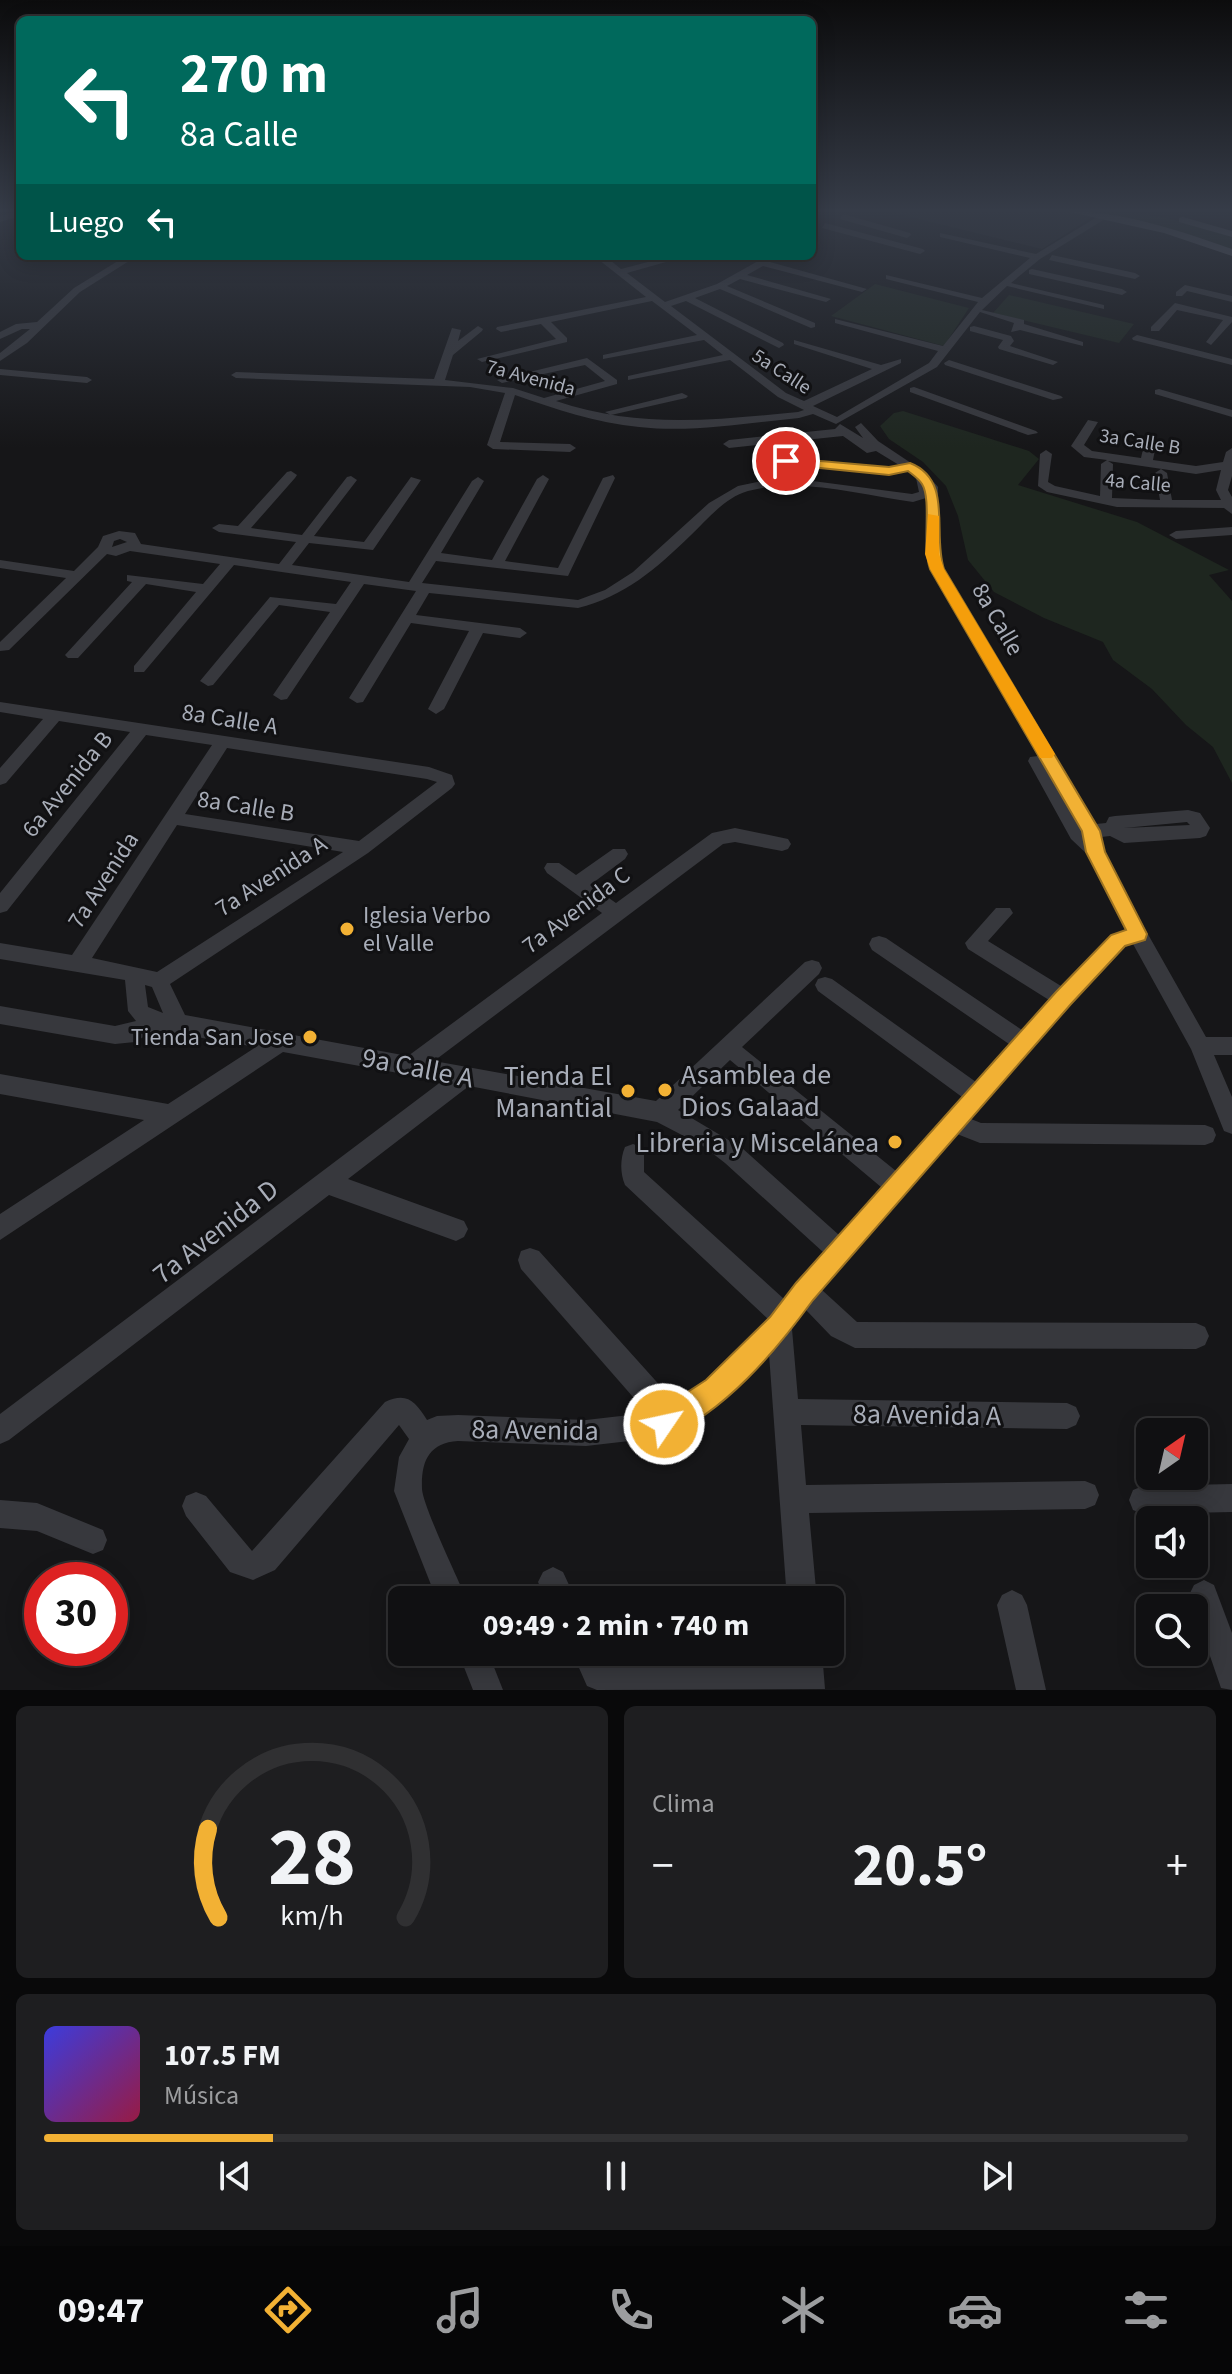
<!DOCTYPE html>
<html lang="es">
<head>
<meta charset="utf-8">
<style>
  body { margin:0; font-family:"Source Sans 3",sans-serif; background:#1e1e20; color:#f1f3f6; height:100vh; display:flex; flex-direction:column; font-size:30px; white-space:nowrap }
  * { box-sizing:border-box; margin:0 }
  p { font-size:26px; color:#9c9d9f }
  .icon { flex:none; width:44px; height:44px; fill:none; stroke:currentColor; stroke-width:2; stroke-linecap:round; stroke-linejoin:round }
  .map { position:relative; height:1690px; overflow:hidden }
  .details { display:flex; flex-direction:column; gap:16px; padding:16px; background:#09090a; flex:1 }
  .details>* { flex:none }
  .guide { position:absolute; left:16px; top:16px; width:800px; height:244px; border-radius:12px; box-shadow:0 4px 20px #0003,0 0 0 2px #303032; background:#00695c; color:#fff; overflow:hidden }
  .needle { width:52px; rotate:34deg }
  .buttons { position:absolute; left:1136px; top:1418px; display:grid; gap:16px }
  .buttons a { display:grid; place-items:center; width:72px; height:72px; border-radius:12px; background:#101012; box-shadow:0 4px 20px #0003,0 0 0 2px #303032; font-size:40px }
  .speed { position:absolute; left:24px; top:1562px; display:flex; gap:16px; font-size:40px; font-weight:700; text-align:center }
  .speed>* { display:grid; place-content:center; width:104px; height:104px; border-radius:50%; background:#101012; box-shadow:0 4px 20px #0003,0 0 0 2px #303032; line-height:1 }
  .speed .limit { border:12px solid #d22; background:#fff; color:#111 }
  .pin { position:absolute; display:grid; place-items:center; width:68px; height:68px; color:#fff; margin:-34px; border:4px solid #fff; border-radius:50%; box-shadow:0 2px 8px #0007 }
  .me { position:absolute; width:88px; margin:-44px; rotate:56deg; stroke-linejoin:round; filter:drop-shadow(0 0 6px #0008) }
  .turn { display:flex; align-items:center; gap:28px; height:168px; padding:0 32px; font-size:36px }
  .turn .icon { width:104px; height:104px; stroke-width:2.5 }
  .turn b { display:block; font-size:56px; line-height:68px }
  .then { display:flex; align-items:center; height:76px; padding:0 32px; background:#0003; gap:16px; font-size:30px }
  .big { font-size:60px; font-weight:700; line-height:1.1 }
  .details .card { flex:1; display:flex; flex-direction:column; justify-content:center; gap:12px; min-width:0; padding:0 28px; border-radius:12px; background:#1e1e20 }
  .details .dial { align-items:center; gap:0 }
  .dial svg { height:208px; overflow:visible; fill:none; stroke:#303032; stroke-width:7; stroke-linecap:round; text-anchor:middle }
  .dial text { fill:#f1f3f6; stroke:none }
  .song { display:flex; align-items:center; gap:24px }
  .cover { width:96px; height:96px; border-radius:12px; background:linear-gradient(135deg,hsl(240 70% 55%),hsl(340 70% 35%)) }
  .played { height:8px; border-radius:4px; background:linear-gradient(90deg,#f2b134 20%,#303032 20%) }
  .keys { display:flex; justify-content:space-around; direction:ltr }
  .heat { display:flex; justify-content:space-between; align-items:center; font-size:44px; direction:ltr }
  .details .tiles { flex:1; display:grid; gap:16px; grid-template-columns:1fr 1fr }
  .card:last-child { grid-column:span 2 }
  .trip { position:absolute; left:388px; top:1586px; width:456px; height:80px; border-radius:12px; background:#101012; box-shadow:0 4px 20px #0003,0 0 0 2px #303032; font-weight:700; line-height:80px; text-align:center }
  .menu { display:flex; height:128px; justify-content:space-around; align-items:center; background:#060607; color:#9c9d9f }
  .menu .icon { width:56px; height:56px }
  .menu .on { color:#f2b134 }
  .menu b { font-size:36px; color:#f1f3f6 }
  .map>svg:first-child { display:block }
  .built { fill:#222225 }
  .green { fill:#1e261f }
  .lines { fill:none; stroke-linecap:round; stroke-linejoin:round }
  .minor { fill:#37383d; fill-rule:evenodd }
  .major { fill:#53555c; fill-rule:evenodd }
  .route { fill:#f2b134; stroke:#9d7322; stroke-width:2 }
  .slow { fill:#f59e0b }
  .poi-dot { fill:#f2b134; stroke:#111113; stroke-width:3 }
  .labels { text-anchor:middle; stroke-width:6; stroke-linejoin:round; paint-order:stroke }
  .far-street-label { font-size:20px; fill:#a8adb8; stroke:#111113 }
  .street-label { font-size:24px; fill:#a8adb8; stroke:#111113 }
  .poi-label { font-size:24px; fill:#a8adb8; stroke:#111113; text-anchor:start }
  .near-street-label { font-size:28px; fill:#a8adb8; stroke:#111113 }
  .near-poi-label { font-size:28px; fill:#a8adb8; stroke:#111113; text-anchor:end }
</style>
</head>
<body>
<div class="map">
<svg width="1232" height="1690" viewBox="0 0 1232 1690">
  <rect width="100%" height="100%" fill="#161618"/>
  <path class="built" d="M886,211h178l28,6 -50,32z"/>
  <path class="green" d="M1076,211c60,0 98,5 156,26v14l-86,-27z
    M875,284l94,24 -25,38 -113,-30z
    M1009,295l125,29 -15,19 -126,-30z
    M903,411l126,40 10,8 -21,26 119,37 92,48 -20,5 23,26v182l-19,-36 -27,-22 -34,-36 -39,-29 -10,-18 -59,-24 -50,-26 -26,-32 -10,-44 -12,-30 -23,-24 -34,-23 -9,-13 14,-13z"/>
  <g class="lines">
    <path class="minor" d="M17,211h3v5l-20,6v-6z
      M812,211h6l-6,4z
      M843,214l67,19 1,2 -4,3 -67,-19z
      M1102,214l3,5 -65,40 -29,24 93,22v4l-97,-23 -25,24 42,10v4l59,18v4l-63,-16 -9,2 3,-9 -34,-11 -43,55 -101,57 -23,-10 -14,4c-53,5 -107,15 -160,9 -43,-4 -84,-18 -124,-32l-15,47 70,2 6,4 -6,4 -77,-3 -6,-4 18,-52 -35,-6 -234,-9 -5,-3 5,-3 198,7 18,-51 9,2 -3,11 20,-15 5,3 -1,2 -29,24 -8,25 68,8 31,10 61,-17 -20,-16 -83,18 -5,-3 90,-22 30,22v4l-61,17c83,28 157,19 242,11l6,-2 -26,-13 -48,-37 -102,20v-4l95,-21 -19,-15 -101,19v-4l94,-20 -45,-34 -101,21 16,16v4l-85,20 -5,-3 79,-20 -15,-15 -40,8 -5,-3 1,-2 149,-30 -52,-41h11l16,13 50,-13h16l-60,17 38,29 52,-18 50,-28h12l-9,6 97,27 -5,3 -99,-26 -16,9 84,24 -5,3 -86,-23 -13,7 88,37v4l-4,1 -91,-39 -25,9 88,45 1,2 -5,3 -93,-47 -15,5 115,87 18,8 68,-32 -78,-25v-4l87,25 20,-6v4l-88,43 24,11 92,-54 9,-12 -103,-28v-4l108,27 35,-44 -92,-23v-4l96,23 48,-40 -90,-21v-4l96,21z
      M825,223l98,26 2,2 -5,3 -98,-26z
      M1052,255l83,18 5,3 -5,3 -86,-19z
      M126,256h11l-57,36 -53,51 -27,18v-8l30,-24h-8l-22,10v-7l16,-8 21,-2 37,-34z
      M1032,269l90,20 5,3 -5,3 -93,-21v-4z
      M1185,285l47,11v6l-45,-11 -5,5h-6v-4z
      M1175,303l57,14v5l-21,23 -5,-3 17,-22 -46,-10 -18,21h-8v-4z
      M974,326l37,10 3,5 -4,5 48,16 -5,3 -54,-16 -1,-2 5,-7 -33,-9v-4z
      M1137,335l95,24v6l-99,-25 -1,-2z
      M949,360l112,36 2,2 -10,2 -108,-35 -1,-2z
      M0,369l87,8 5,3 -5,3 -87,-8z
      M914,387l122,44 2,2 -10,2 -118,-43v-4z
      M1159,389l73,21v7l-77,-23v-4z
      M682,393l6,3 -2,2 -75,17 -6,-3z
      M1088,420l10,2 -14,23 8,6 49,7 4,-18 6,-4 6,4 -4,20 43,6 27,-4 3,-10 6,-4v28l-4,14 4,7v17l-8,-6 -107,-1 -70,-15 -9,-6 2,-32 6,-4 6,4 -4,28 7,4 45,10 1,-32 6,-4 -23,-3 -13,-11zM1108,461l88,13 25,-4 -5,20 5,10h-49l-5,-27 -6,-4 -6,4 5,27 -48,-2 1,-34z
      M861,423l17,18 48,32 12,14 1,67 5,15 152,255 10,-1 3,-6 6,-1 73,-6 12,3 10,15 -4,8 -6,2 -76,5 -14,-7 -9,1 4,15 40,77 61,108h26v18h-18l18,42v37l-8,-3 -33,-82 -58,-105 -8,3 -55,57 -99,115 10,4 224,2 8,3 3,7 -3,7 -8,3 -225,-2 -23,-9 -135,156 35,32 339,1 9,4 4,9 -4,9 -9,4 -341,-1 -24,-12 -25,-26 -14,19 6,70 269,4 9,4 4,9 -4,9 -9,4 -266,-4 5,60 279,-4 10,4 4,10 -4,10 -10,4 -276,4 8,87h-30l-18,-246 -45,44 -60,39 -78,9 -128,-5c-29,2 -37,20 -36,48 1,17 36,90 45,111h-30l-43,-109 5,-34 10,-18 -10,-14 -124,145 -22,10 -23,-8 -44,-56 -4,-10 4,-10 10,-4 10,4 46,55 133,-149c22,-10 30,-1 42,18l10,-4 21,-1 128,5 61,-7 -126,-144 -3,-9 3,-9 9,-3 9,3 125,139 6,14 36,-24 62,-61 -143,-134c-5,-12 -5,-26 0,-38l8,-3 8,3 3,8v17l140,127 39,-47 -98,-89 -22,-17 -46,-24 -188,-36 -121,93 116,42 4,8 -4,8 -8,4 -127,-46 -320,245 -9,4v-30l442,-333 -159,-29 -283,188v-26l144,-94 -144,-26v-20l168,30 88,-57 -101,-17 -20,12 -20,2 -115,-20v-18l115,20 21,-5 -8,-10 -3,-31 -125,-21v-16l72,12 140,-210 -66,-10 -139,176 -7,2v-20l130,-161 -71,-11 -53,62 -6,2v-17l43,-49 -43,-7v-10l429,65 23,8 3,9 -3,4 -84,65 -198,131 15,31 223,41 194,-143 -55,-40 -3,-5 3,-5h12l17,12 37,-26h12l3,5 -3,5 -35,26 26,18 96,-70 23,-5 53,11 3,5 -3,5 -6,2 -47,-9 -12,2 -289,217 222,40 149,-139 7,-2 7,2 3,6 -3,6 -77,73 154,124 66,-74 -144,-106 -3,-6 3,-6 7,-2 7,2 144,103 33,-38 -137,-94 -3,-6 3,-6 7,-2 7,2 136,92 27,-30 -81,-51 -3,-6 31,-35h14l3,5 -25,28 73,45 50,-51 15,-5 -37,-74 -18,-17 -43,-78 2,-4 8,-1 -108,-187 -5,-15 1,-56 -13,4c-53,-7 -112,-25 -165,-11 -24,7 -40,28 -58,45 -33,32 -66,61 -112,72l-149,-15 -13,22 104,13 7,5 -7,5 -37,-5 -39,76 -8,5 -8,-5 41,-78 -58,-8 -48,79 -6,1 -8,-5 67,-107 -52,-7 -77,115 -6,1 -8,-5 57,-83 -51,-7 -66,80 -5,1 -8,-5 70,-84 66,7 15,-22 -117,-17 -90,107h-10v-6l62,-74 -50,-8 -68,74h-10l-3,-3 67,-73 -5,-1v-6l76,9 17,-20 -90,-13 -14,5 -9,-2 -98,96 -9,1v-9l66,-64 -66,-10v-8l74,11 24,-24 5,-11 16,-5 16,2 6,11 138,20 17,-22 -77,-10 -7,-4 7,-4 19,2 49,-54 4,-1 6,4 -2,3 -44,50 51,7 45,-58 4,-1 6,4 -43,56 50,6 47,-65 10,3 -48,70 -64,-7 -17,22 117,17 63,-101 6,-4 6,4 -43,72 51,7 45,-81 6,-4 6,4 -44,82 53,7 45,-90 10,-3 2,3 -47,98 -132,-15 -14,22 156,17 27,-10 28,-18 76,-69 29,-17 24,-5 43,-1 107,14 7,-2 -3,-14 -9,-7 -18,4 -129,-12 -6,-4 6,-4 129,12 10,-2 -23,-14 -9,2 -24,-17 -114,12 -6,-4 6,-4 106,-11 5,-5 23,14 -8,-11zM120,539l7,3 -15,5 2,-6zM227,748l200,31 10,3 -78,59 -174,-27zM1187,822l3,3 -66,3zM177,825l166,27 -186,120 -65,-14zM145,985l7,2 11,26 -15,-6zM730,1060l151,127 -42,48 -97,-87 -64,-38z
      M1232,527v8l-56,4 -7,-4 7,-4z
      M1232,1484v28l-89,2 -10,-4 -4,-10 4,-10 10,-4z
      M0,1500l37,3 66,27 4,10 -4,10 -10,4 -56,-23 -37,-3z
      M553,1567l10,5 13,28h-30l-8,-18 5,-10z
      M1204,1580l10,5 18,48v57l-11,-2 -32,-93 5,-10z
      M1012,1590l10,5 5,10 19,85h-30l-19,-85 5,-10z
      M458,1652h30l15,38h-30z
      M572,1652h31l4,8 186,4 -1,-12h30l3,37 -228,1 -10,-4z"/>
    <path class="major" d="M1065,211c57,0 113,19 167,38v7l-68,-23z
      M1183,217l49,14v6l-53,-15v-4z"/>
  </g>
  <linearGradient id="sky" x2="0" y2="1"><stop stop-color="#0c0c0d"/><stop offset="0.47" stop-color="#363c48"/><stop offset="1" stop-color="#363c48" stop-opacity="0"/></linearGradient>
  <rect width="1232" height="448" fill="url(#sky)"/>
  <path class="route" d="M786,458l103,9 21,-4c44,17 22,71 34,106l156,262 5,21 42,82 -2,6 -20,6 -54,58 -258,296c-38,52 -88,112 -149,138l-10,-4 -4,-10 4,-10 52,-34 64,-63 26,-34 260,-291 55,-57 15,-5 -40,-78 -4,-21 -152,-262c-8,-23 2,-69 -8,-85 -3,-5 -9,-9 -14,-13l-19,4 -108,-11 -1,-3z"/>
  <path class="slow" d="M928,514l11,2v38l5,15 111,185 -3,4h-12l-110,-189 -5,-15z"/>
  <g class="poi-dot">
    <circle cx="347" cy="929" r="8"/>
    <circle cx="310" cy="1037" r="8"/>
    <circle cx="665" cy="1090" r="8"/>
    <circle cx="628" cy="1091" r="8"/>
    <circle cx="895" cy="1142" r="8"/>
  </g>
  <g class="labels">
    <g class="far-street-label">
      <text transform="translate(782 371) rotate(33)" y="7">5a Calle</text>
      <text transform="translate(531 377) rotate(15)" y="7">7a Avenida</text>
      <text transform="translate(1140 441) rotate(9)" y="7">3a Calle B</text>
      <text transform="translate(1138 482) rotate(5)" y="7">4a Calle</text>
    </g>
    <g class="street-label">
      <text transform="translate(998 619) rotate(60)" y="8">8a Calle</text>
      <text transform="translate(230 719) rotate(9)" y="8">8a Calle A</text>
      <text transform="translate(67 784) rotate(-51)" y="8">6a Avenida B</text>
      <text transform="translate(246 806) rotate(9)" y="8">8a Calle B</text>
      <text transform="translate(271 876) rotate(-33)" y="8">7a Avenida A</text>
      <text transform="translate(103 880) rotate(-57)" y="8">7a Avenida</text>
      <text transform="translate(576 910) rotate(-37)" y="8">7a Avenida C</text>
    </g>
    <g class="poi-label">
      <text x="363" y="923">Iglesia Verbo<tspan x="363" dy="28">el Valle</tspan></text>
      <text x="294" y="1045" text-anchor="end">Tienda San Jose</text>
    </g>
    <g class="near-street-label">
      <text transform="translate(418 1067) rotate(11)" y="10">9a Calle A</text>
      <text transform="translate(215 1231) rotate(-38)" y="10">7a Avenida D</text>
      <text transform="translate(927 1414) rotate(1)" y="10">8a Avenida A</text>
      <text transform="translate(535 1429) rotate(1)" y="10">8a Avenida</text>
    </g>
    <g class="near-poi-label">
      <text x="681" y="1084" text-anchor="start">Asamblea de<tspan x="681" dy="32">Dios Galaad</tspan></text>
      <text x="612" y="1085">Tienda El<tspan x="612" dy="32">Manantial</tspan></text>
      <text x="879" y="1152">Libreria y Miscelánea</text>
    </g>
  </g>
</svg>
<div class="buttons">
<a><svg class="needle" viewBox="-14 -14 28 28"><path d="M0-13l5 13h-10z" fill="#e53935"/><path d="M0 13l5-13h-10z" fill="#9c9d9f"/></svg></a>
<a><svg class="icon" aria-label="sound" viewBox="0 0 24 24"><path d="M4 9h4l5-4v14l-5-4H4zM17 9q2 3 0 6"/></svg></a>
<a><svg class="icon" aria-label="search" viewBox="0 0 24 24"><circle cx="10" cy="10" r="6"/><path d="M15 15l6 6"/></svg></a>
</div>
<div class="speed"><div class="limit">30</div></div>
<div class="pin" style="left:786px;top:461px;background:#d93025"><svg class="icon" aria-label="arrive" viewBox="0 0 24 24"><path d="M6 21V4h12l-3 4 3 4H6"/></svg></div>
<svg class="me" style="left:664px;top:1424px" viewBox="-20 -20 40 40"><circle r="17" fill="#f2b134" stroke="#fff" stroke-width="3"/><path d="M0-11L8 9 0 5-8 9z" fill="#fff"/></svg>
<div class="trip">09:49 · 2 min · 740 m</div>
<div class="guide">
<div class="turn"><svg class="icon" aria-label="left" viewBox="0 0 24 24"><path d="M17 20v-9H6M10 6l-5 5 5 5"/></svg><div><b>270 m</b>8a Calle</div></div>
<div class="then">Luego<svg class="icon" aria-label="left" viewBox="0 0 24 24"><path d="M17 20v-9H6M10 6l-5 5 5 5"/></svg></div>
</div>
</div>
<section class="details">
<div class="tiles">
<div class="card dial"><svg viewBox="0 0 100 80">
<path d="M14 69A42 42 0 1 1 86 69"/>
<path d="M14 69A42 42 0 0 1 10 35" stroke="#f2b134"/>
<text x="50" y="56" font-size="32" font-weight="700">28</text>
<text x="50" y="72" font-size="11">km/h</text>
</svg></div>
<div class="card"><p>Clima</p>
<div class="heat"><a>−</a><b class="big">20.5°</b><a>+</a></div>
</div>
<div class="card">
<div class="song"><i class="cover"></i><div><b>107.5 FM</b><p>Música</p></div></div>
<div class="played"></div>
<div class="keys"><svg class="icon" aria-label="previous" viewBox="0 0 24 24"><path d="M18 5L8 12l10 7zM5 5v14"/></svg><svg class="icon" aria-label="pause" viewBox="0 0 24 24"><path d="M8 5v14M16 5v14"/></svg><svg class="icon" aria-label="next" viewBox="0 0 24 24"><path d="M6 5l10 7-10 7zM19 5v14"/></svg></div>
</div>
</div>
</section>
<nav class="menu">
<b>09:47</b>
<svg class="icon on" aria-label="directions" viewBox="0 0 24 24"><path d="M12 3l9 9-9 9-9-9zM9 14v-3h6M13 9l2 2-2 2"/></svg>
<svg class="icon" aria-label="music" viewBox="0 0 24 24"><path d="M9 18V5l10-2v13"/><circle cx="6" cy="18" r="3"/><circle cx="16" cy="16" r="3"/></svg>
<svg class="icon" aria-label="phone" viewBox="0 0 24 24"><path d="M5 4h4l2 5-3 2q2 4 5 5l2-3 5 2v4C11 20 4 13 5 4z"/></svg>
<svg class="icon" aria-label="climate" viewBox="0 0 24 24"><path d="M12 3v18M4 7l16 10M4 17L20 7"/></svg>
<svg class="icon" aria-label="car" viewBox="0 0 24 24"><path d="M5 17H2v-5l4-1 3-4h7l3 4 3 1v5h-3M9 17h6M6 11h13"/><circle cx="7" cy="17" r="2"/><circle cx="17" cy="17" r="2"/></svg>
<svg class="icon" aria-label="filters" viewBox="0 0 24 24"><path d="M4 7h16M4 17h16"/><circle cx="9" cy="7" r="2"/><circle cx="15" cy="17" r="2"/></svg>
</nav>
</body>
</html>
